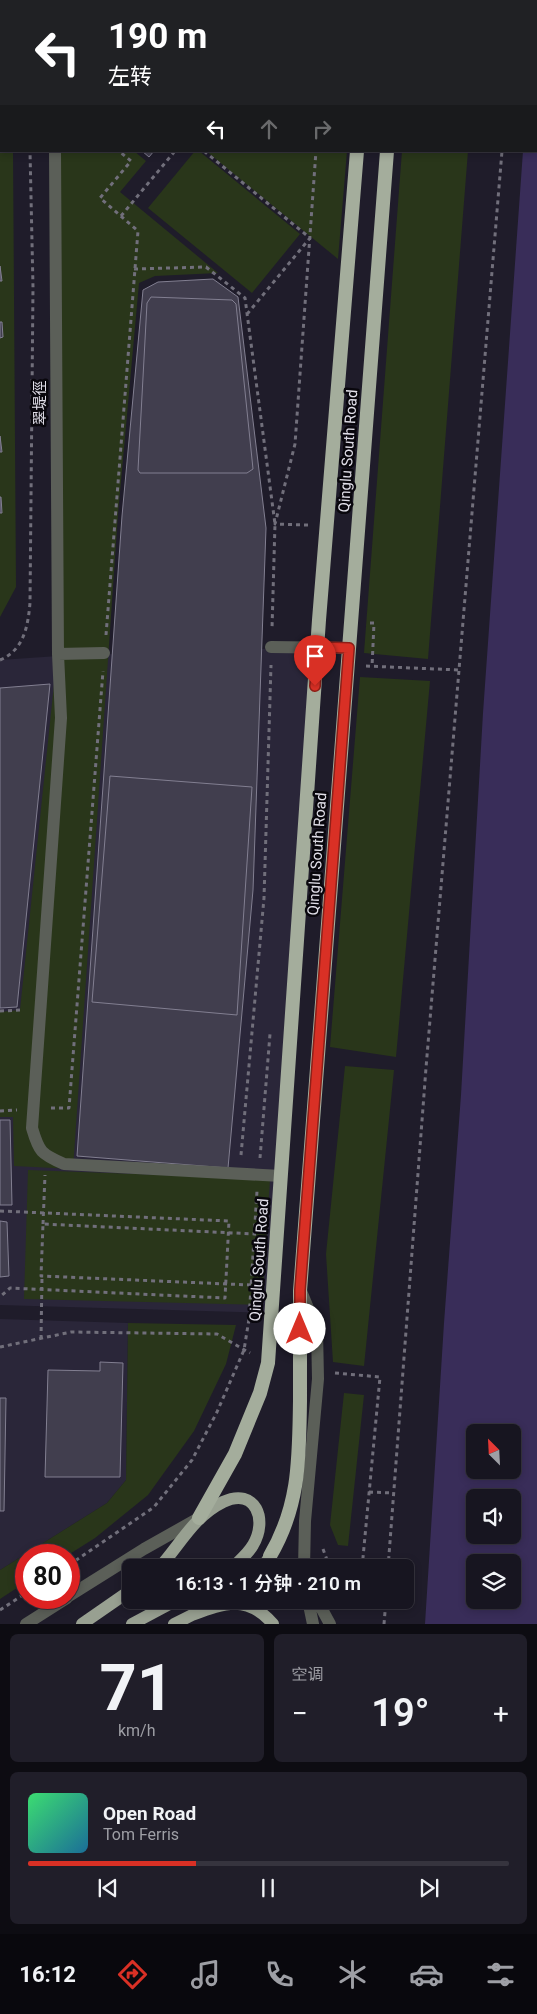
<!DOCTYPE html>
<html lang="zh">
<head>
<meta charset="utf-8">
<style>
  body { margin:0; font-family:Roboto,"Noto Sans SC",sans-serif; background:#201e29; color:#f1f3f6; height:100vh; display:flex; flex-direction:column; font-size:19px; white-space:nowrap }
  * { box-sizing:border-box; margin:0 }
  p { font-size:16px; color:#9e9fa5 }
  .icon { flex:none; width:28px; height:28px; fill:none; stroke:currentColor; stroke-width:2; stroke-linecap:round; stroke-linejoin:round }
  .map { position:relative; height:1624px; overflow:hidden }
  .details { display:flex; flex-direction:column; gap:10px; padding:10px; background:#0d0c12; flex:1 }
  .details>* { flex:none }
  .banner { position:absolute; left:0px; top:0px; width:538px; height:152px; box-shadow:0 2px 8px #0003,0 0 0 1px #36343e; background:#202124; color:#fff; overflow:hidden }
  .needle { width:32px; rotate:336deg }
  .tools { position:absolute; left:466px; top:1424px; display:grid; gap:10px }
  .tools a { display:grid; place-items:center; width:55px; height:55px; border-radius:8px; background:#171520; box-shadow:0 2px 8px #0003,0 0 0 1px #36343e; font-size:25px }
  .speed { position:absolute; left:15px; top:1544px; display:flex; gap:10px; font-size:25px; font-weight:700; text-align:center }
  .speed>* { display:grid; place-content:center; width:65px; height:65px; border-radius:50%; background:#171520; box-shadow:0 2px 8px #0003,0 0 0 1px #36343e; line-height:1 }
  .speed .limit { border:8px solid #d22; background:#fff; color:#111 }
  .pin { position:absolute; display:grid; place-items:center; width:42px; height:42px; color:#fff; margin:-51px -21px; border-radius:50% 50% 50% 0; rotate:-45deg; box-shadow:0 0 5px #0007 }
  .pin .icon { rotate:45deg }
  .me { position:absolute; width:55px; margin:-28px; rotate:0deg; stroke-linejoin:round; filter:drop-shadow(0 0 4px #0008) }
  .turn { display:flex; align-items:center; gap:18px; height:105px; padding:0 25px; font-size:22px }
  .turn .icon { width:65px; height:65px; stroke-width:2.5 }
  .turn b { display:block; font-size:35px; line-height:42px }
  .lanes { display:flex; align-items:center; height:48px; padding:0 25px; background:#0003; justify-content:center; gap:25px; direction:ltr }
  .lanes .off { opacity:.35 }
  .big { font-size:38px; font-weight:600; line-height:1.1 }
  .details .widget { flex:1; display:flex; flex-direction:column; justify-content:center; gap:8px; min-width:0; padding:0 18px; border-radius:8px; background:#201e29 }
  .details .dial { align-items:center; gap:0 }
  .dial b { font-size:65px; line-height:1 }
  .song { display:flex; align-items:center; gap:15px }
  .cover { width:60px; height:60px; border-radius:8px; background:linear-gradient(135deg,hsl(140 70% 55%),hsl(200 70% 35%)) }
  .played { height:5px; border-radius:2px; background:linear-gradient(90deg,#d93025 35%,#36343e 35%) }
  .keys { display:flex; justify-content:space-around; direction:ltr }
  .heat { display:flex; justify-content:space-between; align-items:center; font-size:28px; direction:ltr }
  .details .tiles { flex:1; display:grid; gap:10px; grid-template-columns:1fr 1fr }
  .widget:last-child { grid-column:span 2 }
  .trip { position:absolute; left:122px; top:1559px; width:292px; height:50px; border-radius:8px; background:#171520; box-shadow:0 2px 8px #0003,0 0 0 1px #36343e; font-weight:600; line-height:50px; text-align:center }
  .dock { display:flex; height:80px; justify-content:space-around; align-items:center; background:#09080d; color:#9e9fa5 }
  .dock .icon { width:35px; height:35px }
  .dock .selected { color:#d93025 }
  .dock b { font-size:22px; color:#f1f3f6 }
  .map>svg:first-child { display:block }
  .built { fill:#2a2639 }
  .green { fill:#29361a }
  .water { fill:#392d59; fill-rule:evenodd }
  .building { fill:#413e4e; stroke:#827f91 }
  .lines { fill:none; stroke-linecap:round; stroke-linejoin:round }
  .path { stroke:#716f7b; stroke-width:3; stroke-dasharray:4 4; stroke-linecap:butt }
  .service { stroke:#5b5f58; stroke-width:12 }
  .tertiary { stroke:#5b5f58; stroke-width:12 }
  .primary { stroke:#98a091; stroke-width:12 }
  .trunk { stroke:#a4ad9c; stroke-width:14 }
  .route-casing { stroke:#8d1f18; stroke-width:12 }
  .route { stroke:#d93025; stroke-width:9 }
  .labels { text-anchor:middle; stroke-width:5; stroke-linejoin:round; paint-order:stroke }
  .street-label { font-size:15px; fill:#e1dfe9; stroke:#09070d }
</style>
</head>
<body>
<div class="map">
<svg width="537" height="1624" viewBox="0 0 537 1624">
  <rect width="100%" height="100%" fill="#1f1c2a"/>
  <path class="built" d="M317,647l-46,666 -271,-8v-645l58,-4z
    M0,1319l128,4 -2,157 -19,23 -107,67z"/>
  <path class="green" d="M0,0h57l-56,1v106z
    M68,0h116l-116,1z
    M0,125l1,26h12l3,436 -16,30z
    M59,151h75l12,10 -26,31 98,81 -63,3 -16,7 -21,231 -45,655 -59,-3 -1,-49h-13v-105l20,-2 34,-326z
    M195,151h4l101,83 -48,59 -104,-85z
    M206,151h141l-9,108z
    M402,151h66l-40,508 -64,-6z
    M360,677l70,4 -34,376 -66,-10z
    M345,1066l49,4 -30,296 -31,-4 -7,-108z
    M28,1170l242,9 -8,126 -238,-6z
    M128,1323l108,2 -10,39 -32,67 -46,64 -53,43 -27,17h-42v27l-26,17v-29l107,-67 19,-23z
    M344,1393l20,2 -16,151 -10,-1 -8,-20z"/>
  <path class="water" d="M535,0h2v1624h-112l19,-301 17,-228 22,-382 40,-562h13zM475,1432h37v38h-37zM475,1498h37v37h-37zM475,1562h37v38h-37z"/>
  <path class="building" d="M189,0h93l-94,1z
    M142,151h12l-5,6z
    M0,266l2,15h-2z
    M213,279l25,18 28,231 -13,362 -25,278 -151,-12 45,-640 21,-226 15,-8z
    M151,297l81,3 4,4 17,165 -6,4h-107l-2,-3 9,-167z
    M0,322h2l1,15 -3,1z
    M0,436l2,16h-2z
    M0,497h1l1,16h-2z
    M50,684l-33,323 -17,1v-320z
    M110,776l142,11 -15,228 -145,-13z
    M0,1120h10l2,85h-12z
    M0,1221l7,1 2,54 -9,1z
    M100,1362l23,1 -3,114h-75l3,-107 52,1z
    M0,1398h6l-2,113h-4z"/>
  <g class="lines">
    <path class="path" d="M35,1v-1
      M176,1l1,-1
      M300,1l1,-1
      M326,1v-1
      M514,1l1,-1
      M0,3h1
      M0,112h1
      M204,151l106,87 -62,75
      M121,216l54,-65
      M134,269l72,-2 39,31 30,226 -3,105
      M308,525l-33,-1 20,-80 21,-293
      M370,623h4l-2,44
      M106,635l32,-404 -38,-33 31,-37 -12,-10
      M0,660c24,-10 28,-34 30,-57l3,-316 -3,-136
      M366,666l93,4
      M0,1011l22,-1
      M51,1108h18l34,-437
      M0,1111l17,-1
      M241,1155l23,-257 7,-233
      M260,1158l10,-124
      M0,1211l229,10 -4,77 -215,-10 -10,9
      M43,1224l2,-49
      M251,1285l-210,-9 2,-52 213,10
      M41,1339l1,-63
      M0,1347l71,-15 146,2 33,19
      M335,1373l45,4 -18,191
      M369,1492l24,1
      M323,1549l7,19
      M69,1565l85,-58 38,-47 25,-48 27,-62 5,-31 8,-128
      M388,1568l38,-500 76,-917
      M0,1610l26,-17
      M384,1624l2,-24"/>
    <path class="service" d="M63,1v-1
      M55,151l3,503 3,64 -29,410c7,24 9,26 32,36l217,12
      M271,647l78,1
      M58,654l46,-1
      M301,1291l16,39 1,49 -13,142 -1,47
      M308,1600l5,24
      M317,1600l13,24"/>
    <path class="tertiary" d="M69,1596l75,-47 55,-31
      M26,1624l41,-26"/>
    <path class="primary" d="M159,1568c21,-23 35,-52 64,-66 33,-15 45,18 30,43 -5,9 -14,16 -21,23
      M262,1568l8,-12
      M192,1615c32,-12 55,-21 81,9
      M82,1624l49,-34
      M132,1624l45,-24
      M174,1624l24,-12"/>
    <path class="trunk" d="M368,1l1,-1
      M398,1l1,-1
      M199,1518l36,-64 25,-61 8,-30 51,-743 38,-469
      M270,1556c30,-51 29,-98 30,-155 0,-37 0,-74 0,-110l87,-1140"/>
  </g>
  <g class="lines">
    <g class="route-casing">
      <path id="route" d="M300,1329v-39l49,-642 -31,-1 -3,39"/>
    </g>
    <use href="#route" class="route"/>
  </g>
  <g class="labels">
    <g class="street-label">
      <text transform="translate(40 403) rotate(-90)" y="5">翠堤徑</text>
      <text transform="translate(348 451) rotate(-86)" y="5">Qinglu South Road</text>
      <text transform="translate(317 854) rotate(-86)" y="5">Qinglu South Road</text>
      <text transform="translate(259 1260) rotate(-86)" y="5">Qinglu South Road</text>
    </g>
  </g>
</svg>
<div class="tools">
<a><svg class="needle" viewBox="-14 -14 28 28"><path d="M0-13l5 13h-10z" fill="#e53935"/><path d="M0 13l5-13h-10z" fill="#9e9fa5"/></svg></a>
<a><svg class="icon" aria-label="sound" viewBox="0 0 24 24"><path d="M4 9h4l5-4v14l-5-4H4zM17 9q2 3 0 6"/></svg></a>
<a><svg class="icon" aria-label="layers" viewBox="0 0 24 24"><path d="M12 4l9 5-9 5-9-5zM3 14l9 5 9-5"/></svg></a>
</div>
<div class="speed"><div class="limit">80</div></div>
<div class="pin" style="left:315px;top:686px;background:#d93025"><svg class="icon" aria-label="arrive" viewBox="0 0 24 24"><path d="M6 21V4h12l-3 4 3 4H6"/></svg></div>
<svg class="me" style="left:300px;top:1329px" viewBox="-20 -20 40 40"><circle r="19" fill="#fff"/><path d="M0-13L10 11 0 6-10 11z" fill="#d93025"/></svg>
<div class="trip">16:13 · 1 分钟 · 210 m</div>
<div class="banner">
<div class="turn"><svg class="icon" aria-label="left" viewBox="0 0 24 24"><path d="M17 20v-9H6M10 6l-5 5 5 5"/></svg><div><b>190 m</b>左转</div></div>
<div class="lanes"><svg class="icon" aria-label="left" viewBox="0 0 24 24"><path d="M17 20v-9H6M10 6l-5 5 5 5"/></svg><svg class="icon off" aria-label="ahead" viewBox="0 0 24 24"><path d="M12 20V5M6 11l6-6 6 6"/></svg><svg class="icon off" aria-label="right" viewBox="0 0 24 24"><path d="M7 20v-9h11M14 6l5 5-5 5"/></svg></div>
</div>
</div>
<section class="details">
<div class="tiles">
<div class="widget dial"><b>71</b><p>km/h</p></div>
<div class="widget"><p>空调</p>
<div class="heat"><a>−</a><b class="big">19°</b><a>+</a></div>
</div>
<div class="widget">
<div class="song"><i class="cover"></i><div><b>Open Road</b><p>Tom Ferris</p></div></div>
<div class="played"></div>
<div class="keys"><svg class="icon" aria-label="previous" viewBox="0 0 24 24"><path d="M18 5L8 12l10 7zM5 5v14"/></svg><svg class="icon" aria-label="pause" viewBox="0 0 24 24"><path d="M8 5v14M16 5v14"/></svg><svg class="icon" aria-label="next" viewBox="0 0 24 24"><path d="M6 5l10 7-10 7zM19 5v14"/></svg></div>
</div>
</div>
</section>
<nav class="dock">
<b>16:12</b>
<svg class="icon selected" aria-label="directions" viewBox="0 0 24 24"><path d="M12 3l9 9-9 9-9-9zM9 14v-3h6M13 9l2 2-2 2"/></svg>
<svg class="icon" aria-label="music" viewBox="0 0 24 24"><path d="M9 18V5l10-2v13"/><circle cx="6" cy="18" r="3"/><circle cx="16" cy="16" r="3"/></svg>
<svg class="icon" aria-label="phone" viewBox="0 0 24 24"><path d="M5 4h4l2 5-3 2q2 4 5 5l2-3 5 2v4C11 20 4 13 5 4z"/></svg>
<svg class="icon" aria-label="climate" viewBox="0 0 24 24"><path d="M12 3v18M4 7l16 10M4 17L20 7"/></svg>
<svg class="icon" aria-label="car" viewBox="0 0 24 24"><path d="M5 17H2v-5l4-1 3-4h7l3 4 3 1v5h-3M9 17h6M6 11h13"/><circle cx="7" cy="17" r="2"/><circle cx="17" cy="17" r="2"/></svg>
<svg class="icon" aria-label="filters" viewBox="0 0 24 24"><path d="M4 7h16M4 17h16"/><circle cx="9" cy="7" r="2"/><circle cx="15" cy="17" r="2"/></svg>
</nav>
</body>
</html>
